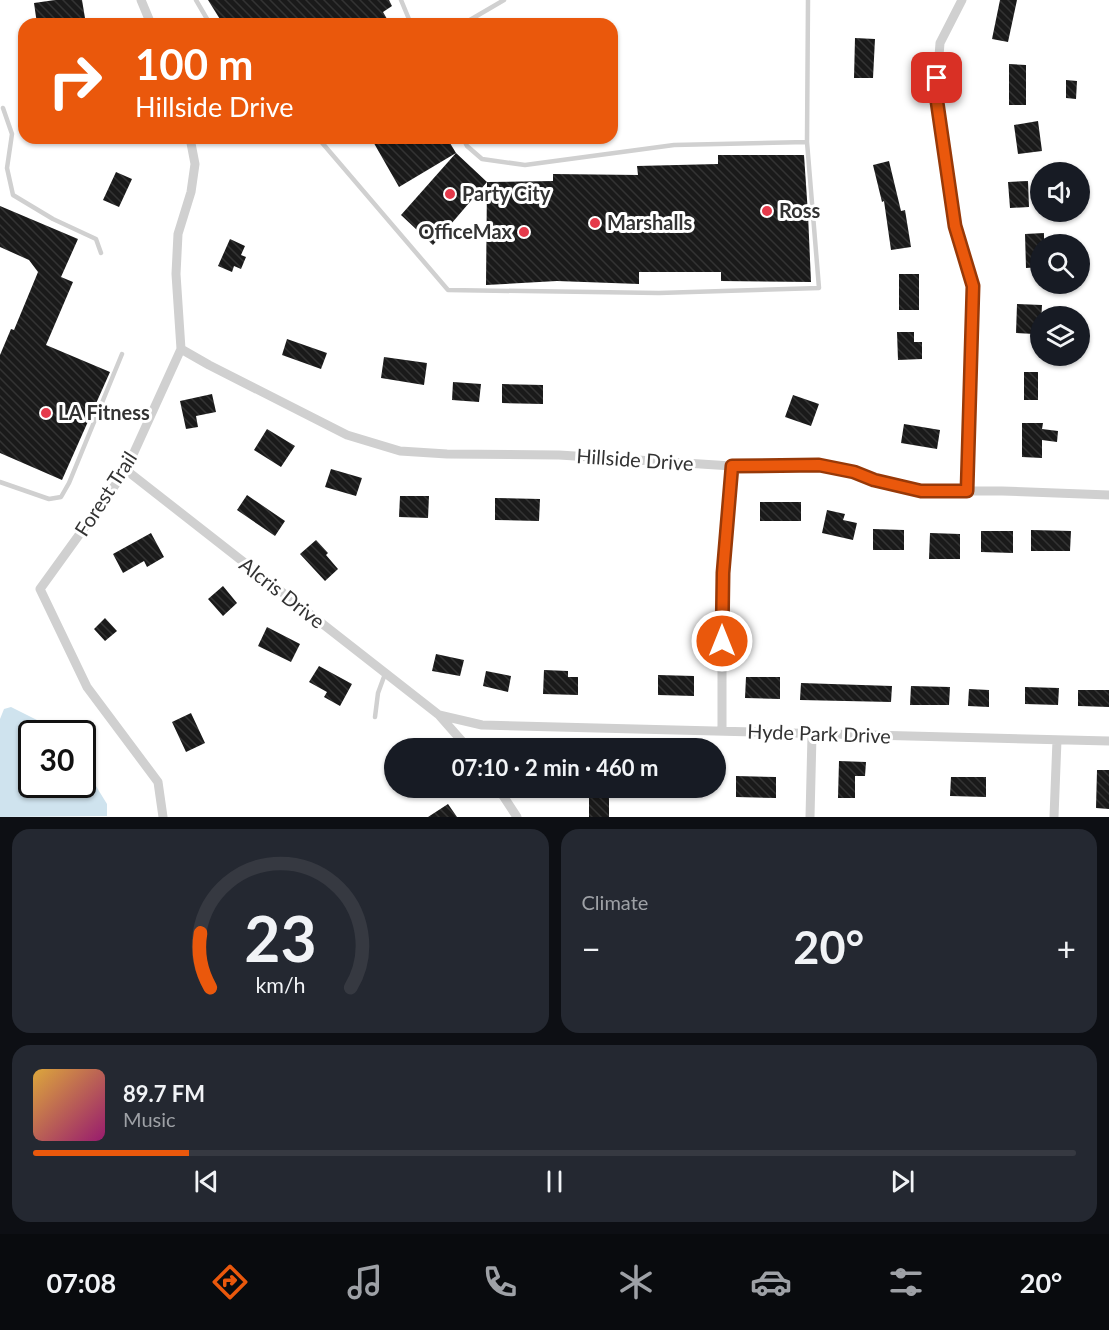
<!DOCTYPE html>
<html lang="en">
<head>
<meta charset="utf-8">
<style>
  body { margin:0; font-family:Lato,sans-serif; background:#242831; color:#f1f3f6; height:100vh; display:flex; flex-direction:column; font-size:22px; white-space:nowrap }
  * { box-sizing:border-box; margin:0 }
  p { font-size:20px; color:#9ea1a6 }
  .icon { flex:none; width:33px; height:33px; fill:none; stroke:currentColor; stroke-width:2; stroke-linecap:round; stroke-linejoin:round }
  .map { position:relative; height:817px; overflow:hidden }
  .details { display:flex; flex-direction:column; gap:12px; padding:12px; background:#0d0f14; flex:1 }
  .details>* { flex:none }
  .guide { position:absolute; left:18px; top:18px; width:600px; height:126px; border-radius:18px; box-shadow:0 2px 4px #0004; background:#ea580c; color:#fff; overflow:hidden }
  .tools { position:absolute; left:1030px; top:162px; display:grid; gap:12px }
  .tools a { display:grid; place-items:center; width:60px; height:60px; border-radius:50%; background:#171b24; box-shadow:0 2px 4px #0004; font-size:30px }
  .speed { position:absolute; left:18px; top:720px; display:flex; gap:12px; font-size:30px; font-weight:700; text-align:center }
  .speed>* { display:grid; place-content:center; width:78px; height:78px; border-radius:50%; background:#171b24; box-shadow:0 2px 4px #0004; line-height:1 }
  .speed .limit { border:3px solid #111; border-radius:9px; background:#fff; color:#111 }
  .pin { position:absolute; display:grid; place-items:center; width:51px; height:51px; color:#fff; margin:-26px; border-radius:12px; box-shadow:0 3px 9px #0006 }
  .me { position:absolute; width:66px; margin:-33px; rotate:0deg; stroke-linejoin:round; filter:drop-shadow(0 0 4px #0008) }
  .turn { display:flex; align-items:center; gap:21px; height:126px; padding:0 18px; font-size:27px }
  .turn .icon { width:78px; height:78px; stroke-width:2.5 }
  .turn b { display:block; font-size:42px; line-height:51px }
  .big { font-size:45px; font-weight:700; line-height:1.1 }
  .details .card { flex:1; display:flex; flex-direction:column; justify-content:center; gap:9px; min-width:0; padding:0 21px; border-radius:18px; background:#242831 }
  .details .dial { align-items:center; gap:0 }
  .dial svg { height:156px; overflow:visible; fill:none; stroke:#363941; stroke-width:7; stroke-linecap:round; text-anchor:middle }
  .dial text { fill:#f1f3f6; stroke:none }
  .song { display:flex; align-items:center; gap:18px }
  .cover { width:72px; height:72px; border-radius:9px; background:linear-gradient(135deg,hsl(40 70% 55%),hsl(320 70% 35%)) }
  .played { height:6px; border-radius:3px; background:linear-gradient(90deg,#ea580c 15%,#363941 15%) }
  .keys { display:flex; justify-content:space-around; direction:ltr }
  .heat { display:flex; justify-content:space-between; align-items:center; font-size:33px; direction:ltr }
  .details .tiles { flex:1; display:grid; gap:12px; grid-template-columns:1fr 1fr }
  .card:last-child { grid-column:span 2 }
  .trip { position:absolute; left:384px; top:738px; width:342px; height:60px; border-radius:30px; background:#171b24; box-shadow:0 2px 4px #0004; font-weight:700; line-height:60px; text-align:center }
  .tabs { display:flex; height:96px; justify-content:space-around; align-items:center; background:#090b0e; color:#9ea1a6 }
  .tabs .icon { width:42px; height:42px }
  .tabs .selected { color:#ea580c }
  .tabs b { font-size:27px; color:#f1f3f6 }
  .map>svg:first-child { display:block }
  .water { fill:#cfe3ee }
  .building { fill:url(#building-back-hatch) }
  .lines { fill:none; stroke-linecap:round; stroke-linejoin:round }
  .lane { stroke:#d0d0d0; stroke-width:4.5 }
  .street { stroke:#d0d0d0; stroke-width:9 }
  .route-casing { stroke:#983908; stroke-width:15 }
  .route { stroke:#ea580c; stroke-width:10 }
  .poi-dot { fill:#e53a4b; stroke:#fff; stroke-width:2 }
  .labels { text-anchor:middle; stroke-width:6; stroke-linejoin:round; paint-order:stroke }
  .poi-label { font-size:20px; font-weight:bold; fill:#333; stroke:#fff; text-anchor:start }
  .street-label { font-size:20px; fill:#333; stroke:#fff }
</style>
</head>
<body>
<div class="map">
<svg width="1109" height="817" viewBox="0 0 1109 817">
  <defs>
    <pattern id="building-back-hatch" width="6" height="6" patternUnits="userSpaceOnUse" patternTransform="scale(1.5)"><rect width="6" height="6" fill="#1a1a1a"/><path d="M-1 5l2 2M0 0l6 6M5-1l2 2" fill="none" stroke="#333"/></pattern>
  </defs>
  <rect width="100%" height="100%" fill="#fff"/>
  <path class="water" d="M11,707l28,14 13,12 -20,1v50h50l1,-19 24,39v12l-107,1v-98l4,-10z"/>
  <path class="building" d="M55,0h27l4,24h-49l-3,-21z
    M208,0h181l3,6 -9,6 7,12h-167z
    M1000,0h17l-9,42 -16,-3z
    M855,38l20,1 -2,39h-19z
    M1009,64l17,1v40h-17z
    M1066,80l11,1 -1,18 -10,-1z
    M1038,121l4,30 -24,3 -4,-29z
    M371,138h76l9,15 -57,34z
    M456,153l31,29 -54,63 -32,-30z
    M718,155h86l4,59 3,68 -90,-1v-9h-82v12l-82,-3 -71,4 1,-103 66,-1v-7l85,1 -1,-9 81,-2z
    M889,161l12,50 4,-1 6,37 -20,3 -7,-49 -2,1 -9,-37z
    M116,172l16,7 -13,28 -16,-7z
    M1028,181l1,26 -19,1 -2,-26z
    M0,206l78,33 -17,38 12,5 -27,63 64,27 -48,108 -62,-27v-98l11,-26 3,1 24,-58 -9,-12 -29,-13z
    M1044,233v11h-3v23l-15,1 -1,-34z
    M230,239l15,7 -4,9 5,2 -5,12 -7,-3 -2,6 -14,-6z
    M899,274h20v36h-20z
    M1017,304l25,1 -1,18h-6l-1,11 -18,-1z
    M897,332h17v10h8v17l-24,1z
    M287,339l40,14 -6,16 -39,-14z
    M384,357l43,6 -3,22 -43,-7z
    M1024,372h14v28h-14z
    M453,382l28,2 -2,18 -27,-2z
    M502,384l41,1v19l-41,-1z
    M212,394l4,18 -20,4 2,11 -12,2 -6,-28z
    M793,395l26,9 -8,22 -26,-9z
    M1022,423h21l-1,6 16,2 -1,11 -15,-2v18l-20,-1z
    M904,424l36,6 -3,19 -36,-6z
    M267,429l28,17 -14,21 -27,-17z
    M331,469l31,9 -6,18 -31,-9z
    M247,495l38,26 -10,15 -38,-26z
    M400,496h29l-1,22 -29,-1z
    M495,498l45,1 -1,22 -44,-1z
    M760,502h41v19h-41z
    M827,510l18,4 -2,6 14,3 -4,17 -31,-7z
    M873,529l31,1v20h-31z
    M1031,530l40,1 -1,20h-39z
    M981,531h32v22l-32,-1z
    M151,533l13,24 -17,10 -3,-6 -21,12 -10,-19z
    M930,533l30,1v25h-31z
    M316,540l12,13 -2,2 12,14 -13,12 -25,-27z
    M223,586l14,17 -14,13 -15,-17z
    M105,618l12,13 -12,10 -11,-12z
    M267,627l33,17 -9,18 -33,-16z
    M436,654l28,6 -4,16 -28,-5z
    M319,666l33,18 -12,22 -16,-9 3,-5 -18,-10z
    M544,670l24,1v6h10v18l-35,-1z
    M486,671l25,5 -3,16 -25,-6z
    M658,675l36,1v20l-36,-1z
    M746,677h34v22l-35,-1z
    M801,683l91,3 -1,16 -91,-2z
    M911,686l39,1 -1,18h-39z
    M1025,687l34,1 -1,17 -33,-1z
    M969,689l20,1v17l-21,-1z
    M1078,690h31v17l-31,-1z
    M191,713l14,30 -19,9 -14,-30z
    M839,761l27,1 -1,14h-10v22h-17z
    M1097,770h12v39l-13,-1z
    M736,776l40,1v21l-40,-1z
    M951,777h35v20l-36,-1z
    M589,792h20v25h-20z
    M448,804l9,13h-29z"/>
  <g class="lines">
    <path class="lane" d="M196,0l14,24
      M401,0l10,24
      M463,24l41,-24
      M3,108l9,26 -5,34 6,27 40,24 43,20 5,14
      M318,138l130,152 211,3 160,-5 -12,-146 -133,3 -149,20 -43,-6 -15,-13 -4,-8
      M807,142l1,-142
      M0,482l49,17 12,-2 8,-14 53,-129
      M375,717l3,-24 7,-19"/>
    <path class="street" d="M141,0l10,24
      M962,0l-22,43 -4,52 19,131 18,60 -6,205
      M181,349l28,16 138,70 53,16 47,3 112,1 173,11h87l35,6 20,8 47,11h81l107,4
      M126,470l313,245 29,33
      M439,715l43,10 627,16
      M722,731v-158l10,-107
      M498,788l19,29
      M163,817l-5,-35 -71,-95 -47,-98 86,-119 55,-121 -5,-75 2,-40 13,-42 4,-28 -5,-26
      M810,817l2,-82
      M1054,817l3,-77"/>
  </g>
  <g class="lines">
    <g class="route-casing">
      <path id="route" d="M722,641l1,-68 9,-107 87,-1 35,7 20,8 47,11h46l6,-205 -18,-60 -19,-131 1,-17"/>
    </g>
    <use href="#route" class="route"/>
  </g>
  <g class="poi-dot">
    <circle cx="450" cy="194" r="6"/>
    <circle cx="767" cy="211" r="6"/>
    <circle cx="595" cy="223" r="6"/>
    <circle cx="524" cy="232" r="6"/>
    <circle cx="46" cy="413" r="6"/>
  </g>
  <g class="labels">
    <g class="poi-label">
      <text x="462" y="201">Party City</text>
      <text x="779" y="218">Ross</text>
      <text x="607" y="230">Marshalls</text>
      <text x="512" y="239" text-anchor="end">OfficeMax</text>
      <text x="58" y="420">LA Fitness</text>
    </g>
    <g class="street-label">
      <text transform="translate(635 460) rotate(4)" y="7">Hillside Drive</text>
      <text transform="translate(106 494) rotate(-57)" y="7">Forest Trail</text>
      <text transform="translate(282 593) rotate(38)" y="7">Alcris Drive</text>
      <text transform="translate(819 734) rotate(2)" y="7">Hyde Park Drive</text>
    </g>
  </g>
</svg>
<div class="tools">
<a><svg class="icon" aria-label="sound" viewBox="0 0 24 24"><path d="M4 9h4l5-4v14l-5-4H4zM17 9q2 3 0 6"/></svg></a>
<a><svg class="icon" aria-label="search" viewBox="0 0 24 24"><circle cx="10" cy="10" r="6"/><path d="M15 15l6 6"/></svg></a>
<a><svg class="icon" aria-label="layers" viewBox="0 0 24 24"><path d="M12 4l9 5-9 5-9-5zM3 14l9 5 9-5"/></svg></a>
</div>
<div class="speed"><div class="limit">30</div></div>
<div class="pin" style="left:937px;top:78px;background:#d93025"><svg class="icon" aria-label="arrive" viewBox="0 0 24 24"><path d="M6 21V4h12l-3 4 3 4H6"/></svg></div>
<svg class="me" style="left:722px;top:641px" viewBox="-20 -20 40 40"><circle r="17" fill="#ea580c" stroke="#fff" stroke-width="3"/><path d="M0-11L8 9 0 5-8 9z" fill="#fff"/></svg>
<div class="trip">07:10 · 2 min · 460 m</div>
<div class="guide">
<div class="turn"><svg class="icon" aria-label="right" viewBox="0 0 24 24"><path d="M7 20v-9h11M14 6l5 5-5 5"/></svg><div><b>100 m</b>Hillside Drive</div></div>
</div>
</div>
<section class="details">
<div class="tiles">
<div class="card dial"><svg viewBox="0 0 100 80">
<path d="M14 69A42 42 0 1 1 86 69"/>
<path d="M14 69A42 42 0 0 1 9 41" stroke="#ea580c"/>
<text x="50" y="56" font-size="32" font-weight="700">23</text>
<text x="50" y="72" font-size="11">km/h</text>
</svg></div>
<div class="card"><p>Climate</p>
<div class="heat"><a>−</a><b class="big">20°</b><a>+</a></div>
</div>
<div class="card">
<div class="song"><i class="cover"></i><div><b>89.7 FM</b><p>Music</p></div></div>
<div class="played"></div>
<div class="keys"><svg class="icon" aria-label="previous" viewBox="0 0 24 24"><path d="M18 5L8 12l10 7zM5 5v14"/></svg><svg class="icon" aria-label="pause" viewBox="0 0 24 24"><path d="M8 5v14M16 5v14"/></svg><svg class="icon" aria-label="next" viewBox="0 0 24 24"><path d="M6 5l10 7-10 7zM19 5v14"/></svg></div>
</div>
</div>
</section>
<nav class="tabs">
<b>07:08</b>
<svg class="icon selected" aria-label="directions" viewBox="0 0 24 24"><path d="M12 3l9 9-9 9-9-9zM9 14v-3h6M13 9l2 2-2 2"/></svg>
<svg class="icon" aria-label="music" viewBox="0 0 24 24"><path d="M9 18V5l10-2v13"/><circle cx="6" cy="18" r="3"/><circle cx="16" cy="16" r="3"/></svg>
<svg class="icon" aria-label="phone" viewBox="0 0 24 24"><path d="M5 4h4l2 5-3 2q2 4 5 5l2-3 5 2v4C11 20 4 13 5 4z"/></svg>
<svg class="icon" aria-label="climate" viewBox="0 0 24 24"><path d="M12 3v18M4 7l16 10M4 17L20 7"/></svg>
<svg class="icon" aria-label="car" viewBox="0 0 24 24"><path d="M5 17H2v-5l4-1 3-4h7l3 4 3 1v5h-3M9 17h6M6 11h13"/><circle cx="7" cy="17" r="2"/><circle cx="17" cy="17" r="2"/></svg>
<svg class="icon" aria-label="filters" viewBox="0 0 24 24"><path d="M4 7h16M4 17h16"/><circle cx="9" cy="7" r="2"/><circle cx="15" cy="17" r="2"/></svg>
<b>20°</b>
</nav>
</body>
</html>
